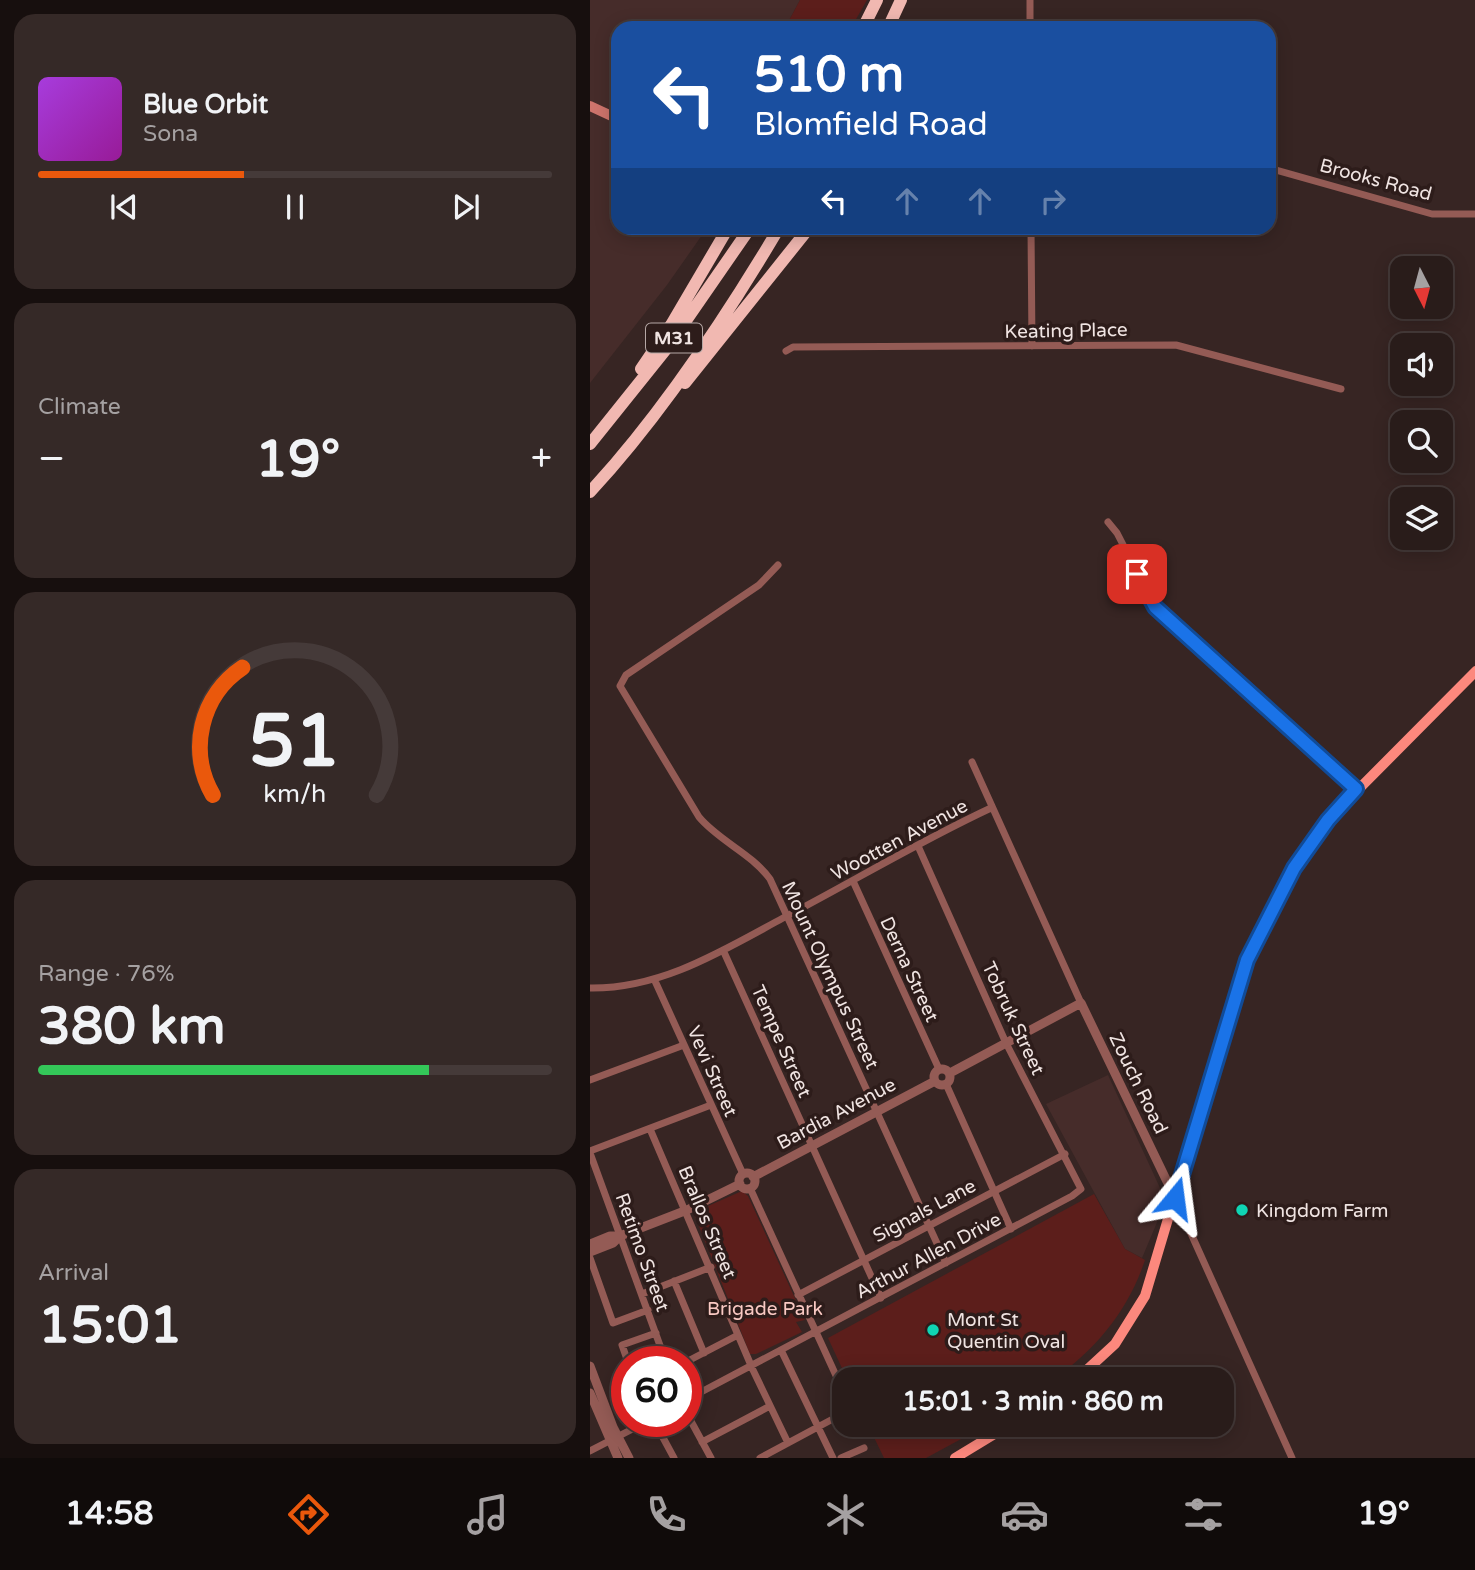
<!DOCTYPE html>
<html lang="en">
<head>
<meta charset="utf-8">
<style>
  body { margin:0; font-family:"Varela Round",sans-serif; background:#352927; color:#f1f3f6; height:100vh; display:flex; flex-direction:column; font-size:26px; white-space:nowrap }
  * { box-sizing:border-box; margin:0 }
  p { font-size:23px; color:#a5a1a2 }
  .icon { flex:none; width:38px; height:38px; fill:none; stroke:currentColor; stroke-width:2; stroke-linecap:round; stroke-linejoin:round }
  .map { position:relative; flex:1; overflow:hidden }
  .panel { display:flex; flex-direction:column; gap:14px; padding:14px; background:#170f0e; width:590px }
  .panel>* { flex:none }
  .hud { position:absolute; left:21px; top:21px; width:665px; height:214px; border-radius:21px; box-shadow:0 4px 18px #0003,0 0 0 2px #453a39; background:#1a4fa0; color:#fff; overflow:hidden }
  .needle { width:46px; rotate:174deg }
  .buttons { position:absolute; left:800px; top:256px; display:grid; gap:14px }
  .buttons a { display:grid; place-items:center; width:63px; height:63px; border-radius:14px; background:#291c1a; box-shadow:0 4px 18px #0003,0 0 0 2px #453a39; font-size:35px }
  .speed { position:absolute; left:21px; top:1346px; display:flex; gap:14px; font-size:35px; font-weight:700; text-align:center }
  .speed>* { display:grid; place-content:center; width:91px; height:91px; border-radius:50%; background:#291c1a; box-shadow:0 4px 18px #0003,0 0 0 2px #453a39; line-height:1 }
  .speed .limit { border:10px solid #d22; background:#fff; color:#111 }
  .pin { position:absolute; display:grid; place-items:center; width:60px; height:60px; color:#fff; margin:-30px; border-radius:14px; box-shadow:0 4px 10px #0006 }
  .me { position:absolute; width:77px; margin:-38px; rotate:16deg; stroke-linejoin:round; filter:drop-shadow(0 0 5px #0008) }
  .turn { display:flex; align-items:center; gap:24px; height:147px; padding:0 28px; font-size:32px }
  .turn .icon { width:91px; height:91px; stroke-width:2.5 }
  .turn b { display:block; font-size:49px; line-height:60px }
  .lanes { display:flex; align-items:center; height:66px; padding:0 28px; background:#0003; justify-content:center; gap:35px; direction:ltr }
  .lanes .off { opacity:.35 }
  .big { font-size:52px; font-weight:800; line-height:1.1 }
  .panel .tile { flex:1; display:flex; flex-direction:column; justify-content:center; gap:10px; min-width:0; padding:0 24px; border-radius:21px; background:#352927 }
  .panel .dial { align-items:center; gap:0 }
  .dial svg { height:182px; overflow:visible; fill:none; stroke:#453a39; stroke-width:7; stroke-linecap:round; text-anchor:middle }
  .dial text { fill:#f1f3f6; stroke:none }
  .song { display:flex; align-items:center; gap:21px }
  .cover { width:84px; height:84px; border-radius:10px; background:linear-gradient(135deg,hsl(280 70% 55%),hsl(300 70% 35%)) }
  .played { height:7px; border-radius:4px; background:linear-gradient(90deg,#ea580c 40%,#453a39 40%) }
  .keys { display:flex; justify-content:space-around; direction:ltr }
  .heat { display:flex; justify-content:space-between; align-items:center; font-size:38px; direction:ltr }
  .charge { height:10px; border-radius:5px; background:linear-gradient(90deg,#34c759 76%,#453a39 0) }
  .trip { position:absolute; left:242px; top:1367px; width:402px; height:70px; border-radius:21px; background:#291c1a; box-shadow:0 4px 18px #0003,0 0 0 2px #453a39; font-weight:800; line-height:70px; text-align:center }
  .menu { display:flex; height:112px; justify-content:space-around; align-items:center; background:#100b0a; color:#a5a1a2 }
  .menu .icon { width:49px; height:49px }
  .menu .current { color:#ea580c }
  .menu b { font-size:32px; color:#f1f3f6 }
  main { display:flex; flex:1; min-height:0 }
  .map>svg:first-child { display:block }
  .built { fill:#462c2a }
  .green { fill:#5c1e1b }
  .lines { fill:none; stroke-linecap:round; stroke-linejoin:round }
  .minor { stroke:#945b55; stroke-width:7 }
  .tertiary { stroke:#945b55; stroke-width:9 }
  .secondary { stroke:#ce746c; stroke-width:10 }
  .primary { stroke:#fc887d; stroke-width:10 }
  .motorway { stroke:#f1b8b1; stroke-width:12 }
  .route-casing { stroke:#114b97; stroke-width:18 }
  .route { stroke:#1a73e8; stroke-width:12 }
  .poi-dot { fill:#0fd5b4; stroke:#2d1c1a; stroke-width:2.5 }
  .labels { text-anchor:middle; stroke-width:7; stroke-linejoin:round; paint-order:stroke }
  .shield { fill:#2d1c1a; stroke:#b6a8a6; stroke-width:2 }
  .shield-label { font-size:18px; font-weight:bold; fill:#f0e4e2 }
  .street-label { font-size:19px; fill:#f0e4e2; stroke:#2d1c1a }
  .poi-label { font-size:19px; fill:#f0e4e2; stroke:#2d1c1a; text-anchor:start }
  .park-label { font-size:19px; fill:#f9c9c3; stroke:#2d1c1a }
</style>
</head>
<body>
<main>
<section class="panel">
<div class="tile">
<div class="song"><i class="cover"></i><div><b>Blue Orbit</b><p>Sona</p></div></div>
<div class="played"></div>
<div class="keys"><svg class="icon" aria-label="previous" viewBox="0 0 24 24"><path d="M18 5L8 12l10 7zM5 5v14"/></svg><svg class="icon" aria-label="pause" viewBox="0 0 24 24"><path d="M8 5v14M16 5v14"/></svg><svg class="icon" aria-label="next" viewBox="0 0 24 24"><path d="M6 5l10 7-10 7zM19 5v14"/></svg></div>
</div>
<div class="tile"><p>Climate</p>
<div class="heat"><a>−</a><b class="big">19°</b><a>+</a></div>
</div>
<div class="tile dial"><svg viewBox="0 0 100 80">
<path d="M14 69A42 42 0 1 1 86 69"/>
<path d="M14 69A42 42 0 0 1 27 13" stroke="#ea580c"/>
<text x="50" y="56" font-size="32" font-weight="700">51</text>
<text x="50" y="72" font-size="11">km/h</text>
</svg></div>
<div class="tile"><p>Range · 76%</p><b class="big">380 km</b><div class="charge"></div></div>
<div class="tile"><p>Arrival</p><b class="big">15:01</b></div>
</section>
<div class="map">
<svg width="886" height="1458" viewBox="0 0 886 1458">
  <rect width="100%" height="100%" fill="#372523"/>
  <path class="built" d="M0,0h210l-15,28h-167v200h89l-40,57 -77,98z
    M518,1075l58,126 -24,57 -17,-9 -79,-145z"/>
  <path class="green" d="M210,0h67l-16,28h-66z
    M152,1191l6,5 57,124 -9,2 6,10 -46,22h-6l-55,-138 4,-6z
    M504,1194l31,55 20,11c-17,51 -48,88 -91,119h-207l-19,-41z
    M278,1425h119l-61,33h-42z"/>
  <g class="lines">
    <path class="minor" d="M440,0v28
      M679,168l163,46h44
      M441,228l1,118
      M196,351l7,-4 383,-2 165,44
      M518,522l9,11 38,74 201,182
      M188,565l-19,20 -133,90 -6,11 79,131c20,24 52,36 71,62l176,384
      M382,762l109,241
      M263,881l86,188
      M133,950l158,348
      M65,981l88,193
      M0,988c71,1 132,-37 193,-70 69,-36 137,-77 208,-110
      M0,1080l94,-35
      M356,1084l65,145
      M60,1129l103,241 35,73
      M0,1151l121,-46
      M0,1153l76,209
      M160,1188l94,205
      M585,1198l117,260
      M0,1258l23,65 35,-13
      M84,1281l30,72
      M52,1294l69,-27
      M208,1295l267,-141
      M191,1350l52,108
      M38,1362l-6,-17 34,-12
      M96,1362l52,-27
      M96,1400l386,-204 9,-7 -75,-146 -88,-197
      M96,1412l25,46
      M64,1421l20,37
      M112,1442l68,-36
      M0,1451l58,-30
      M170,1458l84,-45
      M251,1458l23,-10"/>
    <path class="tertiary" d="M344 1077a8 8 0 1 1 16 0a8 8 0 1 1-16 0Z
      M360,1073l131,-70 94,195
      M149 1181a8 8 0 1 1 16 0a8 8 0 1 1-16 0Z
      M163,1177l182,-96
      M0,1244l20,-8h10l67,-26 53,-26
      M0,1252l23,-9 7,-7
      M0,1366l23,61 16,31
      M0,1393l28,65"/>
    <path class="secondary" d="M0,106l28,13"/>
    <path class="primary" d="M487,1379l38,-35 30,-48 94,-315 41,-90 48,-71 148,-149
      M365,1458l56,-34"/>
    <path class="motorway" d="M273,28l14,-28
      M298,28l13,-28
      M51,369l30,-44 57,-97
      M95,383l124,-155
      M0,444l77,-96 83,-120
      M0,492c73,-79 135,-173 189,-264"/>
  </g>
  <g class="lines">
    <g class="route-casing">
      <path id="route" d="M547,574l18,33 201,182 -28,31 -34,48 -47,92 -72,238"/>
    </g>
    <use href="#route" class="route"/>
  </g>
  <g class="poi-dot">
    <circle cx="652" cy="1210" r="7"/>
    <circle cx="343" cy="1330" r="7"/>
  </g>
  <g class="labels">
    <rect class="shield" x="56" y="323.5" width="56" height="29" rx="5"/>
    <g class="shield-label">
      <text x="84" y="344">M31</text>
    </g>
    <g class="street-label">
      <text transform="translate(786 179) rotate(15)" y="7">Brooks Road</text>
      <text transform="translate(476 330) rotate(-1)" y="7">Keating Place</text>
      <text transform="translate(309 839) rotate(-28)" y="7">Wootten Avenue</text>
      <text transform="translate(320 969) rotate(65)" y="7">Derna Street</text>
      <text transform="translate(241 975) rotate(65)" y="7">Mount Olympus Street</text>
      <text transform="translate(424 1018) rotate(65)" y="7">Tobruk Street</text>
      <text transform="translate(192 1041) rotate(66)" y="7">Tempe Street</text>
      <text transform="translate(123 1071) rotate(66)" y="7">Vevi Street</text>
      <text transform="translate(549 1083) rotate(64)" y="7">Zouch Road</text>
      <text transform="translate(246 1113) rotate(-28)" y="7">Bardia Avenue</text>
      <text transform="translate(334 1210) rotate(-28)" y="7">Signals Lane</text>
      <text transform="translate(118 1222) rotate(67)" y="7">Brallos Street</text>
      <text transform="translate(53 1252) rotate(70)" y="7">Retimo Street</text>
      <text transform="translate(338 1255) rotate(-28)" y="7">Arthur Allen Drive</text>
    </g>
    <g class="poi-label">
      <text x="666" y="1217">Kingdom Farm</text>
      <text x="357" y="1326">Mont St<tspan x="357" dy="22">Quentin Oval</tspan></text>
    </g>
    <g class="park-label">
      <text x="175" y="1315">Brigade Park</text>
    </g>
  </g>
</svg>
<div class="buttons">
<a><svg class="needle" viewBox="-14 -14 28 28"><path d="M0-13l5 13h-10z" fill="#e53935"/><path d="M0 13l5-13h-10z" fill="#a5a1a2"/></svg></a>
<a><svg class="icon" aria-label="sound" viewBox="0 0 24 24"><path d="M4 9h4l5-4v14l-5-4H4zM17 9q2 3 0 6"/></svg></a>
<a><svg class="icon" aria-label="search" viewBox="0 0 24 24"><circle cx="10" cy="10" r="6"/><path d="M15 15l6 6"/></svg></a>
<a><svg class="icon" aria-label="layers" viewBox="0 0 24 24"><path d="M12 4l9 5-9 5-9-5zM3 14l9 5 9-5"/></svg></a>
</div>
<div class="speed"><div class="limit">60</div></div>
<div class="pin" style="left:547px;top:574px;background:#d93025"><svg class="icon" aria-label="arrive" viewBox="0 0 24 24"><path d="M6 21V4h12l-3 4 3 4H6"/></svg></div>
<svg class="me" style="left:585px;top:1198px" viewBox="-20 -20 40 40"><path d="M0-17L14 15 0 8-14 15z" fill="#1a73e8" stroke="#fff" stroke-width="4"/></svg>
<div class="trip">15:01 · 3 min · 860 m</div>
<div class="hud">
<div class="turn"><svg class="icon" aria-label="left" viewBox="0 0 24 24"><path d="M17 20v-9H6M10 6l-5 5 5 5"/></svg><div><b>510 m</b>Blomfield Road</div></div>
<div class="lanes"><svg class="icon" aria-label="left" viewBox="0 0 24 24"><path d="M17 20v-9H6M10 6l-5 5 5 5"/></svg><svg class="icon off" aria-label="ahead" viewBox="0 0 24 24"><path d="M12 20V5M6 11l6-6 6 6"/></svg><svg class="icon off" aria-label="ahead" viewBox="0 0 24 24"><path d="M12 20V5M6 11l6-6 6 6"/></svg><svg class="icon off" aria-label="right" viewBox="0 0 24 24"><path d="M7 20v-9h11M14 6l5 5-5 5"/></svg></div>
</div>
</div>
</main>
<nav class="menu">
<b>14:58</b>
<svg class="icon current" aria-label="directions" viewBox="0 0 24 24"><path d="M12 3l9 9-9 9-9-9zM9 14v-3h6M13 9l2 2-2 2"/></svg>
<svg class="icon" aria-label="music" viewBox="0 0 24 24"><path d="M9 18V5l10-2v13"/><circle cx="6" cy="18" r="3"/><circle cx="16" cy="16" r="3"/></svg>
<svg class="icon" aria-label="phone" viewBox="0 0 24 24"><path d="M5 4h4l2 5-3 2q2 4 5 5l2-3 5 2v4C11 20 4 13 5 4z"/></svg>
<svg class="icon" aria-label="climate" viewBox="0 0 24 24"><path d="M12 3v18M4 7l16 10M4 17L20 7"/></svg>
<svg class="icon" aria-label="car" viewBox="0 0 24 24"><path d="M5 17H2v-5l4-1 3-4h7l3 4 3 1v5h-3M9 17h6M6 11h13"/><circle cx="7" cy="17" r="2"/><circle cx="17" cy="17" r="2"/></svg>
<svg class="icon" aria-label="filters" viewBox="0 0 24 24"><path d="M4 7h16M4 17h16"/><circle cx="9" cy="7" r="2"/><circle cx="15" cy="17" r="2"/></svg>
<b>19°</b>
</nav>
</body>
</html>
